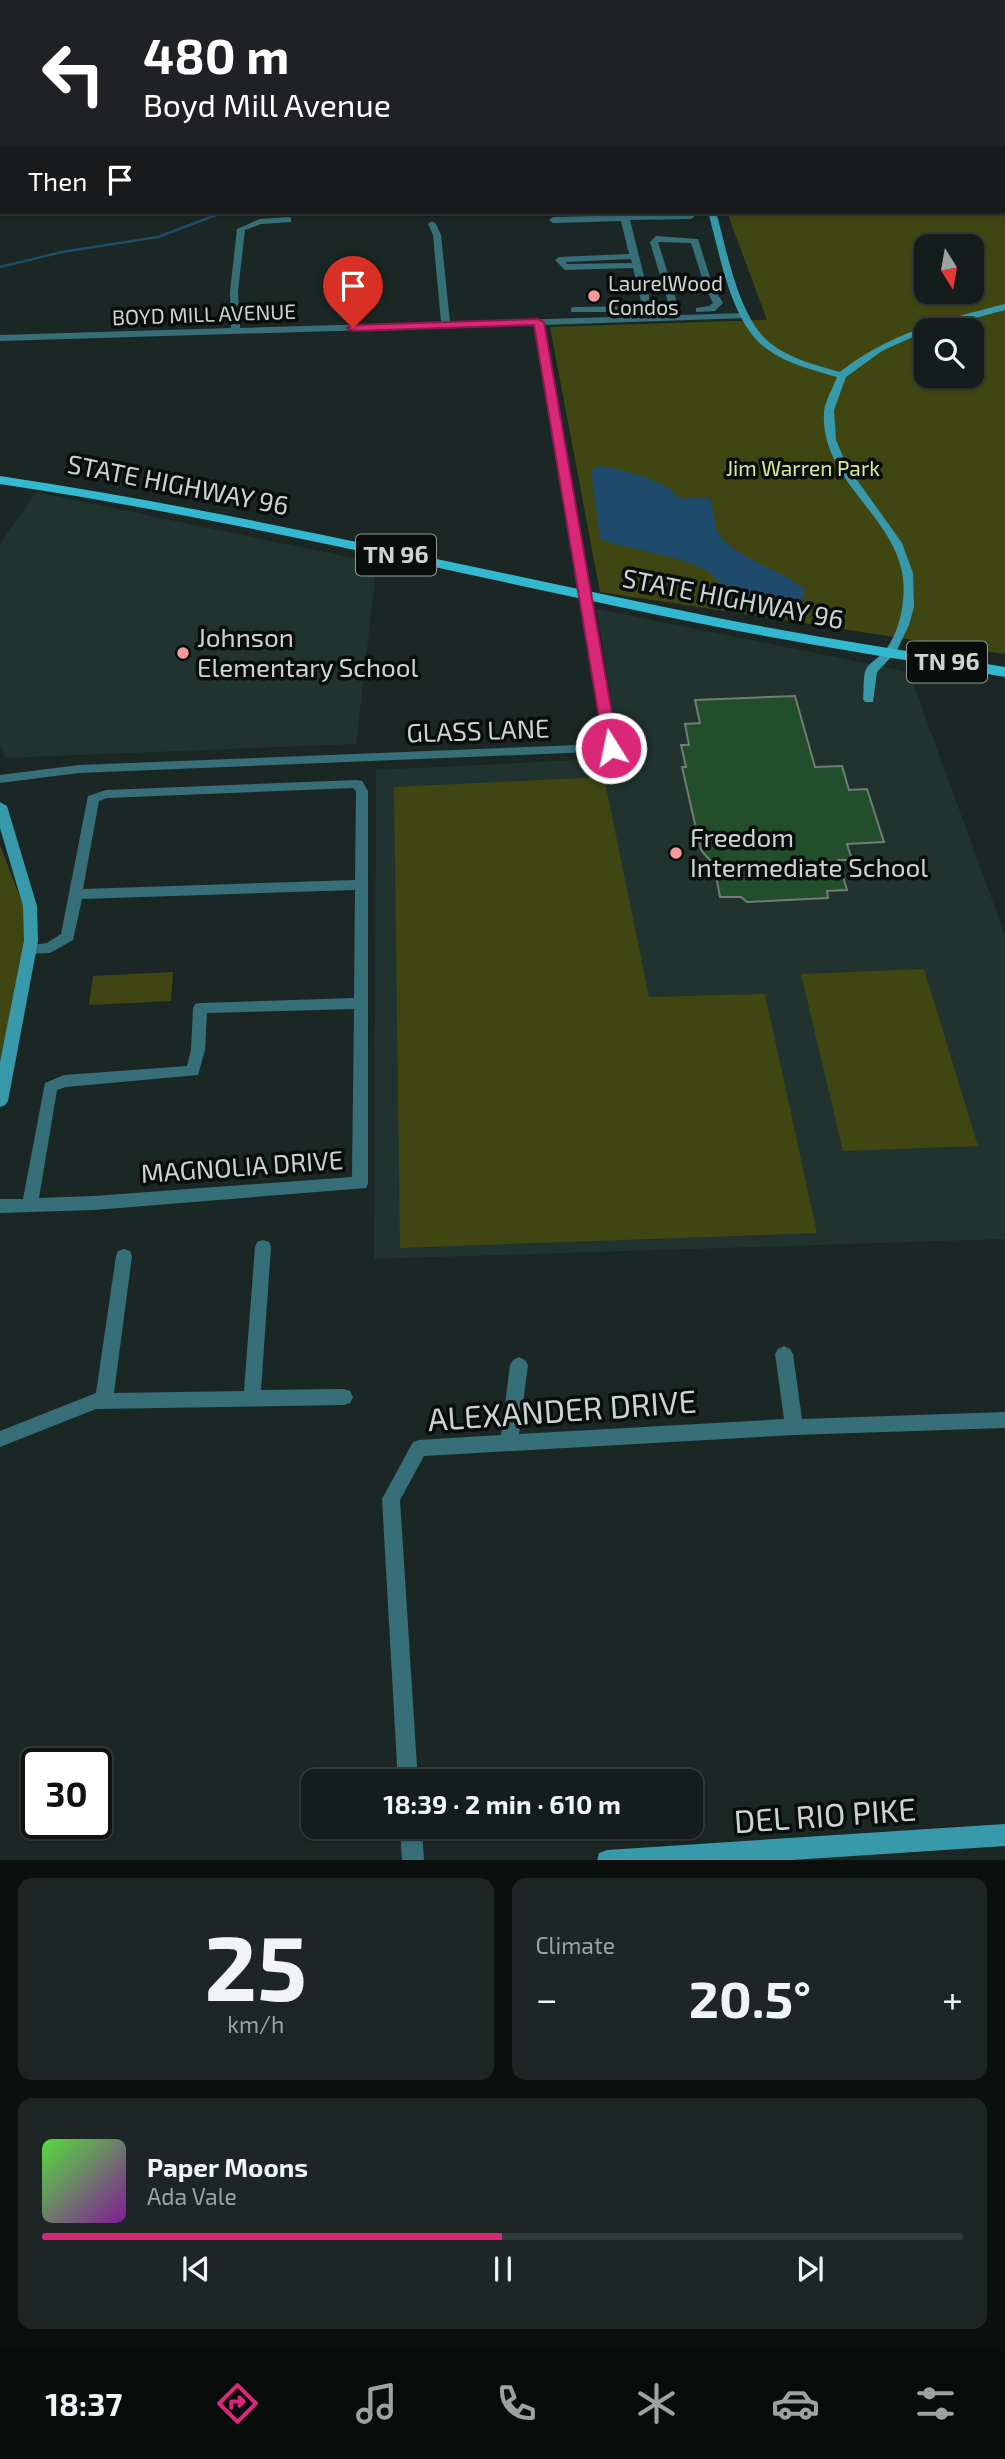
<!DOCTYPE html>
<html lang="en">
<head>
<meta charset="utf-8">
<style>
  body { margin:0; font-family:"Exo 2",sans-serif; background:#1d2624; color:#f1f3f6; height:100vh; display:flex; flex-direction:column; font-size:26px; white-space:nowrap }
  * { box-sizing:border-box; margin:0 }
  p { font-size:23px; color:#9da2a3 }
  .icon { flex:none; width:38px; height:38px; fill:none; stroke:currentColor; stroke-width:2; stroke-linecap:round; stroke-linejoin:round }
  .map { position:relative; height:1860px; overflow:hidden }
  .details { display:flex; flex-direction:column; gap:18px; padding:18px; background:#0b100f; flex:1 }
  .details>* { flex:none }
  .hud { position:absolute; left:0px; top:0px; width:1006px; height:214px; box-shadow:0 2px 5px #0004,0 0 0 2px #333b3a; background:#202124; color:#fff; overflow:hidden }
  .needle { width:46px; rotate:169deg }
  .fabs { position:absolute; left:914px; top:234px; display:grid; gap:14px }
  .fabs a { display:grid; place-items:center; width:70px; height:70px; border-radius:14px; background:#141d1b; box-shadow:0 2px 5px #0004,0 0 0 2px #333b3a; font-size:35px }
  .speed { position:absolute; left:21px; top:1748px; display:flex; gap:14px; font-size:35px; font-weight:700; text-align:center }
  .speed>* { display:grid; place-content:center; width:91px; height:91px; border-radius:50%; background:#141d1b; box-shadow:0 2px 5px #0004,0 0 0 2px #333b3a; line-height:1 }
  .speed .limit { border:4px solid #111; border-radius:10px; background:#fff; color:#111 }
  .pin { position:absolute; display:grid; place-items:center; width:60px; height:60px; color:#fff; margin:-72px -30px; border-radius:50% 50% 50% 0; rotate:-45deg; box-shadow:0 0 7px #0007 }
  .pin .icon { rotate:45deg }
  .me { position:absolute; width:77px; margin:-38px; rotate:350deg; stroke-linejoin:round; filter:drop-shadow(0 0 5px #0008) }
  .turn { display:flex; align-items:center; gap:24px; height:147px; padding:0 28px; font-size:32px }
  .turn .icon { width:91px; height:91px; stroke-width:2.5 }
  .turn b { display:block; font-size:49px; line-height:60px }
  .then { display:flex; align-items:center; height:66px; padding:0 28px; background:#0003; gap:14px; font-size:26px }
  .big { font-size:52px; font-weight:700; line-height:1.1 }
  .details .widget { flex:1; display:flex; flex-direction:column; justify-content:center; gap:10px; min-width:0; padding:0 24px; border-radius:14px; background:#1d2624 }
  .details .dial { align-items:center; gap:0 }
  .dial b { font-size:91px; line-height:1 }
  .song { display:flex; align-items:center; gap:21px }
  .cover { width:84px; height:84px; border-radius:10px; background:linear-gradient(135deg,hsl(110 70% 55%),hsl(290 70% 35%)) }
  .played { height:7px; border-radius:4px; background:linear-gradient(90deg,#db2777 50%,#333b3a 50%) }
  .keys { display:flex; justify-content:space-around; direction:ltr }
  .heat { display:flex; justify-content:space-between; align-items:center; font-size:38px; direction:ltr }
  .details .tiles { flex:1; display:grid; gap:18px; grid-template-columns:1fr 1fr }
  .widget:last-child { grid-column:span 2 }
  .trip { position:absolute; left:301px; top:1769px; width:402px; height:70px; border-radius:14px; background:#141d1b; box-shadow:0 2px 5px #0004,0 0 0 2px #333b3a; font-weight:700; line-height:70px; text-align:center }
  .tab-bar { display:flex; height:112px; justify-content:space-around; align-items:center; background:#080c0b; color:#9da2a3 }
  .tab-bar .icon { width:49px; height:49px }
  .tab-bar .on { color:#db2777 }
  .tab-bar b { font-size:32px; color:#f1f3f6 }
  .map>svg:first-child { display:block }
  .built { fill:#20332f }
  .green { fill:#404612; fill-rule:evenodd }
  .water { fill:#1e4b6c }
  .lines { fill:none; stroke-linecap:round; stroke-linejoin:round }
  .stream { stroke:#1e4b6c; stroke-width:2.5 }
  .building { fill:#234e2b; stroke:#737c74; stroke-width:2 }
  .street { fill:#376f79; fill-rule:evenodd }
  .secondary { fill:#3899aa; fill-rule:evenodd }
  .primary { fill:#32b9d0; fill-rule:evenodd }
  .route { fill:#db2777; stroke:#8e194d; stroke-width:2 }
  .poi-dot { fill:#f59b9b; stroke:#090e0d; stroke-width:2.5 }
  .labels { text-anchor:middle; stroke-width:7; stroke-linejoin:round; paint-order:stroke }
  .far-poi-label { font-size:21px; fill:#ccd3d1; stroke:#090e0d; text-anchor:start }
  .far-street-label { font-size:21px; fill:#ccd3d1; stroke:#090e0d }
  .far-park-label { font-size:21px; fill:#dcea98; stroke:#090e0d }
  .shield { fill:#090e0d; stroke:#929896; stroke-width:2 }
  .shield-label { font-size:24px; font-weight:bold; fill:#ccd3d1 }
  .street-label { font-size:26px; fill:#ccd3d1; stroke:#090e0d }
  .poi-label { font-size:26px; fill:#ccd3d1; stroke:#090e0d; text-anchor:start }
  .near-street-label { font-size:32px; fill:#ccd3d1; stroke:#090e0d }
</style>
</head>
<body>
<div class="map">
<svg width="1005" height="1861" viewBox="0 0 1005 1861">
  <rect width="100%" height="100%" fill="#1b2724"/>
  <path class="built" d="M36,492l341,71 -21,181 -351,14 -5,-13v-201z
    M597,609l312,63 96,263v304l-631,20 2,-489 244,-12z"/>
  <path class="green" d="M1005,92v562l-405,-62 -50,-265 217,-7 -40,-108h277zM926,247h45v45h-45zM926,331h45v45h-45z
    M604,777l45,220 116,-3 52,239 -417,15 -6,-461z
    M0,845l31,81 -31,134z
    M924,969l54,177 -135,5 -42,-177z
    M173,972l-2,29 -82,4 4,-29z"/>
  <path class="water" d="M598,466c24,3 49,10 71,22 3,2 4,6 8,8 9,6 22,-1 33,2 4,11 4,30 10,38 22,26 60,32 85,54l-3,12c-28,2 -54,2 -78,-15 -6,-4 -9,-11 -15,-15 -27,-17 -77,-21 -109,-33l-9,-68z"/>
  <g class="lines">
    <path class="stream" d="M0,267l62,-15 96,-15 66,-25"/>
  </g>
  <path class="building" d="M795,696l20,71 27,-1 7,24 18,-1 17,53 -37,2 5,16h-14l9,30 -20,1 1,7 -81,4 -6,-5h-21l-6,-32 -13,-15 -19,-83h4l-5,-22h8l-4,-21 15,-1 -5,-23z"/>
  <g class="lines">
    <path class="street" d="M406,0h7l-8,2z
      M676,0h6l1,2h-6z
      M716,0h70l-73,2z
      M936,0h6l1,2h-6z
      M989,0l11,2h-11z
      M0,9h2l-2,5z
      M0,159h2v5h-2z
      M685,212h8l2,4 -4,3 -61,1 24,96 18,-1 -22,-73 6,-6 42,3 15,48 10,16 -8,8 -19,1v-4l13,-2 4,-3 -8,-16 -14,-44 -33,-1 23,73 64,-2 5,3 -2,2 -205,7 74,423 -2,3 -536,22 -79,10v-8l79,-10 525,-21 -70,-419 -534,16v-6l231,-7 -1,-36 7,-63 23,-10 28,-2 3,1v4l-30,2 -16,6 -7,62 2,36 201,-6 -8,-87 -5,-11 4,-3 4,3 5,11 9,87 195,-6 -1,-4h-73v-4l3,-1 68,-1 -9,-38 -68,2 -10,-10 4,-3 70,-3 -8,-33 -68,2 -4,-3 4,-3 133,-3zM631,259l1,4 -65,1 -1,-2z
      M357,780l5,1 6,10v392l-2,5 -272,22 -94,3v-14h23l22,-116 19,-8 123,-9 4,-16 2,-42 2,-4 5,-1 154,-5 1,-108 -273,9 -9,41 -23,13 -25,1 -2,-4 2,-4 22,-3 14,-9 27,-138 18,-6zM353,788l3,3 -1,89 -272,9 16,-88 8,-3zM354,1009l-2,168 -258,19 -55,2 18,-108 9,-3 132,-12 7,-25 2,-37z
      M263,1240l6,2 2,5 -10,143 83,-1 6,2 3,6 -3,6 -6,2 -248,4 -96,38v-16l96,-38 20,-137 2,-5 6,-2 6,2 2,5 -18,137 130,-2 11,-144 2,-5z
      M784,1346l6,3 3,5 9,65 203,-7v16l-211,7 -370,21 -24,44 18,282h-20l-16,-283 31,-57 6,-2 82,-5 9,-70 3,-5 6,-3 6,3 3,5 -9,69 265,-15 -9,-65 3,-5z
      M400,1827h22l2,34h-22z"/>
    <path class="secondary" d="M118,0h6l-7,2z
      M0,155h2l-2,5z
      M708,212h8c11,38 22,105 54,131 20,16 46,22 70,29 49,-39 106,-53 165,-68v6l-79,21 -44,20 -36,26 -12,33 2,30 11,26 55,77 11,30 1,34 -5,18 -13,27 -19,20 -4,30h-8l-2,-3c1,-8 0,-19 2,-27 2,-8 12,-13 18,-19 17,-19 24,-55 19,-81 -12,-60 -82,-94 -78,-160 1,-11 9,-24 13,-35 -24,-7 -50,-13 -70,-28 -37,-26 -47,-96 -59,-137z
      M0,802l7,4 30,100 1,35 -30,160 -3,4 -5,2v-45l24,-121 -1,-35 -23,-78z
      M1005,1824v22l-228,15h-180l2,-8 8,-3z"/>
    <path class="primary" d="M0,476c241,36 478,94 718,142 95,19 191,33 287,49v10c-96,-17 -192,-31 -287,-50 -240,-48 -477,-107 -718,-143z"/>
  </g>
  <path class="route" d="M538,319l6,3 74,426 -7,5 -7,-5 -70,-423 -181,6 -6,-3 6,-3z"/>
  <g class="poi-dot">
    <circle cx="594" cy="296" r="7"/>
    <circle cx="183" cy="653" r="7"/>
    <circle cx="676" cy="853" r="7"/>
  </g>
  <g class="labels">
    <g class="far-poi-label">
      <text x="608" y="291">LaurelWood<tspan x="608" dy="24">Condos</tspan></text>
    </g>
    <g class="far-street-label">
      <text transform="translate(204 315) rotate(-2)" y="7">BOYD MILL AVENUE</text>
    </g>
    <g class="far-park-label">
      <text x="803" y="476">Jim Warren Park</text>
    </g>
    <g class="shield">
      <rect x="356" y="534.5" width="80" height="41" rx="5"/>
      <rect x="907" y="641.5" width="80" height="41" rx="5"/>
    </g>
    <g class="shield-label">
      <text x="396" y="563">TN 96</text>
      <text x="947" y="670">TN 96</text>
    </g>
    <g class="street-label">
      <text transform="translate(178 485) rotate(11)" y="9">STATE HIGHWAY 96</text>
      <text transform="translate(733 599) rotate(11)" y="9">STATE HIGHWAY 96</text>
      <text transform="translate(478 731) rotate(-2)" y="9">GLASS LANE</text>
      <text transform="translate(242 1167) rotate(-4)" y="9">MAGNOLIA DRIVE</text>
    </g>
    <g class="poi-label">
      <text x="197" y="647">Johnson<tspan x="197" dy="30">Elementary School</tspan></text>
      <text x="690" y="847">Freedom<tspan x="690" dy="30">Intermediate School</tspan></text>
    </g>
    <g class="near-street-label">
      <text transform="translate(562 1411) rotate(-4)" y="11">ALEXANDER DRIVE</text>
      <text transform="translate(825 1816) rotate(-4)" y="11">DEL RIO PIKE</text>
    </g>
  </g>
</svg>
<div class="fabs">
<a><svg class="needle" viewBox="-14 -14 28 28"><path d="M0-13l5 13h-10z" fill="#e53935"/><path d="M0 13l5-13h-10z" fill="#9da2a3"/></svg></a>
<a><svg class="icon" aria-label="search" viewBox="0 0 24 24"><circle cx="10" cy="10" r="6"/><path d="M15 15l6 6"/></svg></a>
</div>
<div class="speed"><div class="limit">30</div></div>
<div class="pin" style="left:353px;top:328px;background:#d93025"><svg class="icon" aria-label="arrive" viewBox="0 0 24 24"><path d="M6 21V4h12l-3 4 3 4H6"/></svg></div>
<svg class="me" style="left:611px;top:748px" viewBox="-20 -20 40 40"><circle r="17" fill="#db2777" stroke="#fff" stroke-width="3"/><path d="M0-11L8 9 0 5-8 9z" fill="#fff"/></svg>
<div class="trip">18:39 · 2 min · 610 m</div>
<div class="hud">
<div class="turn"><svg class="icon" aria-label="left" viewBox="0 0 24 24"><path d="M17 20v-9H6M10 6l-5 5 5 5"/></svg><div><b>480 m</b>Boyd Mill Avenue</div></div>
<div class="then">Then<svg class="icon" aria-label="arrive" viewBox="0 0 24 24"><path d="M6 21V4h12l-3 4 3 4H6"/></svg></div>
</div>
</div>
<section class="details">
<div class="tiles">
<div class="widget dial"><b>25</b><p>km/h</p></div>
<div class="widget"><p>Climate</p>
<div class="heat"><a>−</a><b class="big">20.5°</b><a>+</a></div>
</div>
<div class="widget">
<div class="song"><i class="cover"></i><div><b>Paper Moons</b><p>Ada Vale</p></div></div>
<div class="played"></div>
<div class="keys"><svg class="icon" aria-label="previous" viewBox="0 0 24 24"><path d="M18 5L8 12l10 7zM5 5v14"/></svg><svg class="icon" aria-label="pause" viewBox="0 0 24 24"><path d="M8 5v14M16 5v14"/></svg><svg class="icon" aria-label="next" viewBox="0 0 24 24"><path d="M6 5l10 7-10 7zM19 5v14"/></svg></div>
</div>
</div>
</section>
<nav class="tab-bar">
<b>18:37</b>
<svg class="icon on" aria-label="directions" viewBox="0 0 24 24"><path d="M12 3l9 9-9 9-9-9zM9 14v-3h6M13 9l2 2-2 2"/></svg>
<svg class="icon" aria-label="music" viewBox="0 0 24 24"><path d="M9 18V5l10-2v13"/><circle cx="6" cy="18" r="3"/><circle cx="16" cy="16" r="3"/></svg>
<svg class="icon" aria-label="phone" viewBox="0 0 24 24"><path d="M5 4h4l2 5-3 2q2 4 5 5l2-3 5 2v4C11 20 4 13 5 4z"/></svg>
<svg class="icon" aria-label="climate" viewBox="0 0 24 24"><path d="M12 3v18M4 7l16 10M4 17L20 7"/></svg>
<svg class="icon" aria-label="car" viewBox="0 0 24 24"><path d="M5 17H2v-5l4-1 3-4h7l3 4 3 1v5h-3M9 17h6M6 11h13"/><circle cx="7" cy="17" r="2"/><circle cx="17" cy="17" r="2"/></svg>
<svg class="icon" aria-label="filters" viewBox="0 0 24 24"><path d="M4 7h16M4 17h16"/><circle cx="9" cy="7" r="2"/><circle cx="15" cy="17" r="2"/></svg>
</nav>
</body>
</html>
